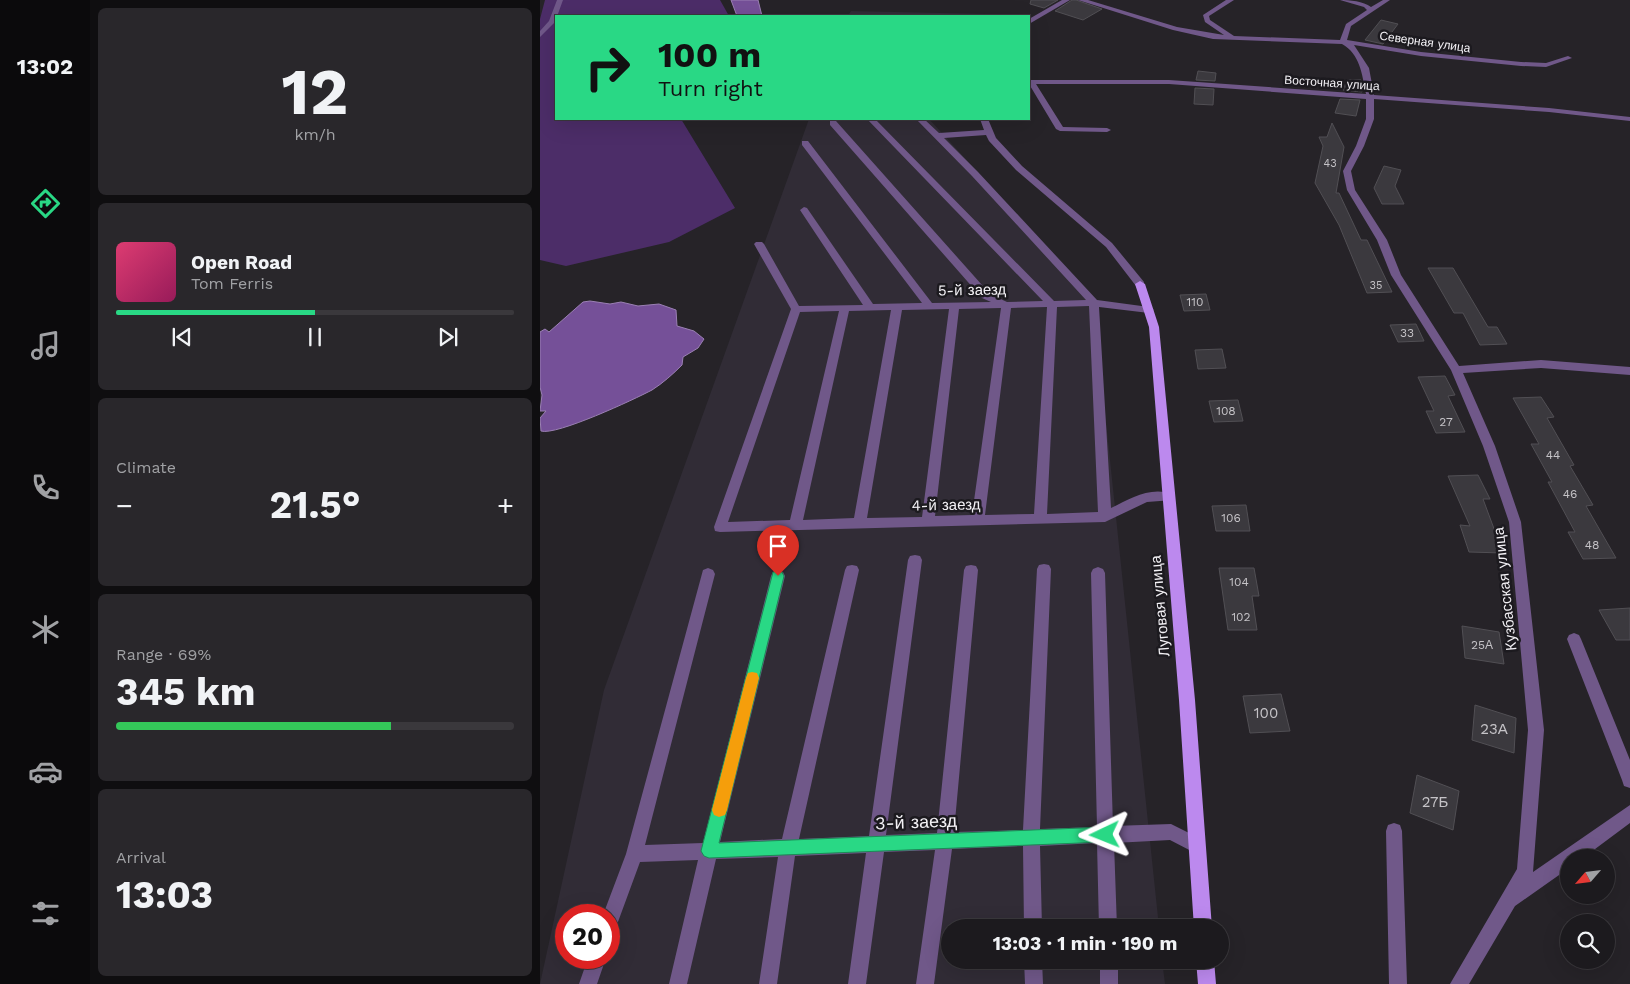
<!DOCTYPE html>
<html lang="en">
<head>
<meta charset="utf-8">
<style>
  body { margin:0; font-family:"Work Sans",sans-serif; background:#29272b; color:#f1f3f6; height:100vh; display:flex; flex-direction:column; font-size:19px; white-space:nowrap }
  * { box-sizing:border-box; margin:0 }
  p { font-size:16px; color:#a0a1a4 }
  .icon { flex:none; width:28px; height:28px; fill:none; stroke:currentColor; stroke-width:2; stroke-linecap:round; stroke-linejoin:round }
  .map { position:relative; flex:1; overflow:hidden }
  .panel { display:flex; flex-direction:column; gap:8px; padding:8px; background:#0f0e10; width:450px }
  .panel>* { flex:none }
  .hud { position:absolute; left:15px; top:15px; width:475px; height:105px; border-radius:0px; box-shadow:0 5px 20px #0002,0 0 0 1px #3a383c; background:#29d885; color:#111; overflow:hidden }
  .needle { width:32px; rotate:242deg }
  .tools { position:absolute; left:1020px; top:849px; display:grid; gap:10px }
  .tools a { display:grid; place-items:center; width:55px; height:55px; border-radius:50%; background:#1c1a1e; box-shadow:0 5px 20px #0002,0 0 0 1px #3a383c; font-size:25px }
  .speed { position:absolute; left:15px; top:904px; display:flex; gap:10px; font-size:25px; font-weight:700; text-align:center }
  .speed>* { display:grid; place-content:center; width:65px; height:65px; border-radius:50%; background:#1c1a1e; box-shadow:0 5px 20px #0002,0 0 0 1px #3a383c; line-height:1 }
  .speed .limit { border:8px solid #d22; background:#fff; color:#111 }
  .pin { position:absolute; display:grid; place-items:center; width:42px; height:42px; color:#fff; margin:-51px -21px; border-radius:50% 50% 50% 0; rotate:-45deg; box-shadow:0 0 5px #0007 }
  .pin .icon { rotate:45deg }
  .me { position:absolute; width:55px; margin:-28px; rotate:268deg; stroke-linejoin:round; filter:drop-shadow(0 0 4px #0008) }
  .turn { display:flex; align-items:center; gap:18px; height:105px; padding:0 20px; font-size:22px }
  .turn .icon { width:65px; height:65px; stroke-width:2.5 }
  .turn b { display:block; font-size:35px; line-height:42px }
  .big { font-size:38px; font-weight:700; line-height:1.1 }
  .panel .card { flex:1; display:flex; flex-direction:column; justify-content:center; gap:8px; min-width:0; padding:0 18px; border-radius:8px; background:#29272b }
  .panel .dial { align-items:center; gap:0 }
  .dial b { font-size:65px; line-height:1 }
  .song { display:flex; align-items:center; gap:15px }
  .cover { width:60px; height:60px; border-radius:8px; background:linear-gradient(135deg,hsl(340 70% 55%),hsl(330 70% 35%)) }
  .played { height:5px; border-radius:2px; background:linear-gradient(90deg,#29d885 50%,#3a383c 50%) }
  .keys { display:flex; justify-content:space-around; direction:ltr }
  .heat { display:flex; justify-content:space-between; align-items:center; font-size:28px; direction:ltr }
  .charge { height:8px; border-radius:4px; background:linear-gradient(90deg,#34c759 69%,#3a383c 0) }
  .trip { position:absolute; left:401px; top:919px; width:288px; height:50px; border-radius:25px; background:#1c1a1e; box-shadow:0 5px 20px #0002,0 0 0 1px #3a383c; font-weight:700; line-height:50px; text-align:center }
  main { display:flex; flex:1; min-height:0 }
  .dock { display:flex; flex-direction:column; width:90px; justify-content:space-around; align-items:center; background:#0b0a0c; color:#a0a1a4 }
  .dock .icon { width:35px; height:35px }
  .dock .current { color:#29d885 }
  .dock b { font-size:22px; color:#f1f3f6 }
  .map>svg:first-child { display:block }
  .built { fill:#312c36; fill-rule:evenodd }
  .green { fill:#4c2d68 }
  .water { fill:#755098; stroke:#9b80b4 }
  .building { fill:#3b393e; stroke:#514f54 }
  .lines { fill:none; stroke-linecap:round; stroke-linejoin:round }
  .minor { fill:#705889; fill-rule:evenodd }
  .major { fill:#bc89ee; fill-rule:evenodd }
  .route { fill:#29d885; stroke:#1b8c56 }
  .slow { fill:#f59e0b }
  .labels { text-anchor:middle; stroke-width:5; stroke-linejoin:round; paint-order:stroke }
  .far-number-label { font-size:11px; fill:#c5c3c7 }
  .far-street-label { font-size:12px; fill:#f3f1f5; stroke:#1c1a1f }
  .number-label { font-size:12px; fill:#c5c3c7 }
  .street-label { font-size:15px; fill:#f3f1f5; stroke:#1c1a1f }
  .near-number-label { font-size:15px; fill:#c5c3c7 }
  .near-street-label { font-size:18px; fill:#f3f1f5; stroke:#1c1a1f }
</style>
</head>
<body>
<main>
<nav class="dock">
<b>13:02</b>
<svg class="icon current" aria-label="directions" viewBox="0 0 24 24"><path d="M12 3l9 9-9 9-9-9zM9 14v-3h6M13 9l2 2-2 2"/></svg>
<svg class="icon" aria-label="music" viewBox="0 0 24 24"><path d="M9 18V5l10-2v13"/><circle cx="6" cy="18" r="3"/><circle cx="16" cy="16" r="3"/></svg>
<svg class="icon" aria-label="phone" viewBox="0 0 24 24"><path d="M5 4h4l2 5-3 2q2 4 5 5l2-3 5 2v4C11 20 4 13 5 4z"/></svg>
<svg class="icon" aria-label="climate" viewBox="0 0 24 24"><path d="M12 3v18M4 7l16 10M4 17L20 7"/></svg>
<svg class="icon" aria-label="car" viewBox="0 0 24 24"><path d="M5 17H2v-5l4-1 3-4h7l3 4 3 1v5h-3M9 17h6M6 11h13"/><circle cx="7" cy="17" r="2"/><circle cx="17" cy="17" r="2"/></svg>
<svg class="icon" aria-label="filters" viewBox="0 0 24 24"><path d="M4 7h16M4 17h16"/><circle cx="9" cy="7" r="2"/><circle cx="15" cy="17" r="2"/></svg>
</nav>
<section class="panel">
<div class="card dial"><b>12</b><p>km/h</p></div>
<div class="card">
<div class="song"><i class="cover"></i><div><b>Open Road</b><p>Tom Ferris</p></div></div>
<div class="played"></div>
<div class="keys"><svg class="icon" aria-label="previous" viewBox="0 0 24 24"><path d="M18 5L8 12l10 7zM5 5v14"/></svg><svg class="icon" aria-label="pause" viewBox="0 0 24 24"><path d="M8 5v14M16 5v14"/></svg><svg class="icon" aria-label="next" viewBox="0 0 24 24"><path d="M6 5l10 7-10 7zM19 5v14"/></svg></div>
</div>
<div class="card"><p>Climate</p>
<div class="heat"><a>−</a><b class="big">21.5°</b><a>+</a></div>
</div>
<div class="card"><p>Range · 69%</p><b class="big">345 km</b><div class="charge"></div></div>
<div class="card"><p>Arrival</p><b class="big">13:03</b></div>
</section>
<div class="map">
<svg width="1090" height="984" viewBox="0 0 1090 984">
  <rect width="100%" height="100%" fill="#262328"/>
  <path class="built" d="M311,11l135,3 -2,2h-136z
    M269,119h120l164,179 66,629 -209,1v32h212l3,24h-625l64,-294zM26,915h43v43h-43z"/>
  <path class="green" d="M5,0h175l9,16h-173v103h125l54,89 -66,34 -103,24 -26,-6v-241z"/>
  <path class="water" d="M191,0h27l4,16h-25z
    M50,301l20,3 11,-2 17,4 21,-2 17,6 1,16 17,5 10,8 -6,9 -15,9 -1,8c-9,9 -19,18 -30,25 -17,9 -96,46 -111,41l-1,-13 6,-7h-6l2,-16 -2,-8v-55l5,-3 4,3 34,-30z"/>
  <path class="building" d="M491,0h27l-14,8 -14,-4z
    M532,0h4l26,9 -19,11 -28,-9z
    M841,20l17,4 -15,20 -18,-4z
    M658,71l18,2 -1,8 -19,-1z
    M807,80h14l1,12 -19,-2z
    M655,88l19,1 -1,16 -19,-1z
    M800,99l20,1 -4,16 -21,-3z
    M792,123l12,24 -8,46h3l22,47h6l25,52 -25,1 -28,-68 -24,-42 8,-37 -4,-9h8z
    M844,166l17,4 -6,16 9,18h-22l-8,-16z
    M888,268h25l35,59h9l10,17 -27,1 -17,-32h-9z
    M666,294l4,16 -26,1 -4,-16z
    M876,324l8,17 -26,1 -8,-17z
    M682,349l4,19 -28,1 -3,-19z
    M905,376l10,19 -7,1 17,36 -29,1 -10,-22h8l-16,-34z
    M1001,397l13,20 -7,1 27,47 -4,1 23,39 -7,1 30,52 -33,1 -15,-27h7l-27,-50h4l-21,-38h8l-26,-46z
    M698,400l5,21 -29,1 -5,-21z
    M938,475l12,24h-7l20,54 -34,-1 -9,-27 10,1 -22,-50z
    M706,505l4,26h-34l-4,-25z
    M679,568h35l5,28h-7l5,34h-29z
    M1090,608v32h-14l-17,-30z
    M922,626l37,6 5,32 -39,-6z
    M741,694l9,37 -40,2 -7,-37z
    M935,705l41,13 -2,35 -42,-13z
    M877,775l42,16 -6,39 -43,-17z"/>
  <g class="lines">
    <path class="minor" d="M17,0h6l-8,22 -15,15v-6l9,-10z
      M522,0h8l-41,24v-5z
      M538,0h10l89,27 47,8 -19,-13 -2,-7 23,-15h8l-25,16 1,4 24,16 106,4 6,-16 21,-14 -3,-3 -24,-7c10,0 23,1 31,7l12,-7h7l-39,26 -4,14 74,12 100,10 25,1 22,-7 4,2 -26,9 -25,-1 -100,-10 -67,-11 15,23 5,27 175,13 81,9v4l-81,-9 -175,-13v20l-10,27 -13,25 4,19 32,50 14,35 58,91 82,-6 89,7v8l-89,-7 -78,5 32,73 26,76 23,208 -11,142 97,-67v18l-47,35h-14v10l-54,38 -46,78h-19l67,-115 11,-139 -19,-208 -26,-76 -32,-76 -60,-95 -14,-35 -30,-50 -4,-19 13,-25 10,-27v-20l-197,-15h-133l27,43 44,1 4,2 -4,2 -47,-1 -4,-2 -27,-45v-4h140l197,14c-4,-20 -6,-40 -24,-50l-129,-5 -40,-9z
      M327,119h8l179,182 32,-1 -114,-124 -56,-57h8l15,14 45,-3 -4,-11h8l8,19 26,28 90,77 32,39v4h-8l-30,-39 -90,-77 -27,-29 -3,-6 -42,3 34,34 119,128 52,7 5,3 -5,3 -50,-6 12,201c20,-10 39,-22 62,-14l2,3 -2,3 -26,2 -42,20 -385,10 -5,-1 -1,-4 77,-218 -37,-65 2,-2h6l2,2 35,62 64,-1 -63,-95 4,-3 3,1 66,96 49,-1 -120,-158v-4h6l124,162 59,-1 -9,-4 -152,-173v-4h6l154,173 17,8 36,-1zM549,306l9,206 -51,2 10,-207zM507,307l-13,207 -49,1 26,-207zM461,308l-29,207 -37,1 24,-207zM409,309l-27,208 -55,1 35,-208zM351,310l-37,208 -51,2 46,-209zM299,311l-49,209 -62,2 72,-210z
      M375,555l5,1 2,4 -36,275 51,-2 27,-263 2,-4 5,-1 5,1 2,4 -24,262 69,-2 14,-261 2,-4 5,-1 5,1 2,4 -11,260 57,-2 -6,-254 2,-4 5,-2 5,2 2,4 8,253 58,-2 32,16 2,6 -2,6 -6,2 -27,-14 -56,3 3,85h-18l-2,-85 -57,3 2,82h-18l-1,-82 -71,3 -18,135h-18l19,-134 -51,2 -18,132h-18l18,-131 -71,3 -18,128h-18l19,-127 -62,2 -29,125h-18l29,-124 -58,2 -25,68 -6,3v-18h-6l23,-61 77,-284 5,-2 5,2 2,4 -70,271 58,-2 68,-267 2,-4 5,-2 5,2 2,4 -65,266 62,-3 63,-269 2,-4 5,-1 5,1 2,4 -60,269 70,-3 39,-276 2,-4z
      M1034,633l5,2 2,4 49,121v28l-6,-2 -2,-6 -55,-141 2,-4z
      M854,823l6,2 2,6 5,153h-18l-3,-153 2,-6z
      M48,958h18l-9,26h-18z
      M484,960h18l1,24h-18z
      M560,960h18v24h-18z"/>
    <path class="major" d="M600,281l5,3 14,43 36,373 17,228h-18l-15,-228 -30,-373 -14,-43z
      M656,960h18l2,24h-18z"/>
  </g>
  <path class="route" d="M238,571l4,1 2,4 -65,267 386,-16 6,2 2,6 -2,5 -6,2 -396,16 -5,-2 -3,-5 71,-275 1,-4z"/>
  <path class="slow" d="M212,672l5,1 2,5 -32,132 -2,5 -6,2 -5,-2 -2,-5 34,-132 2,-5z"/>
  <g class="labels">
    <g class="far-number-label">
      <text x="790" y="167">43</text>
      <text x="836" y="289">35</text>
    </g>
    <g class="far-street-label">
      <text transform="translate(885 42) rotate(8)" y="4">Северная улица</text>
      <text transform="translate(792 83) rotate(4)" y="4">Восточная улица</text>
    </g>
    <g class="number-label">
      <text x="655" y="306">110</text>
      <text x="867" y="337">33</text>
      <text x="686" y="415">108</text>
      <text x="906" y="426">27</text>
      <text x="1013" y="459">44</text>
      <text x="1030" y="498">46</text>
      <text x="691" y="522">106</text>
      <text x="1052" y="549">48</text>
      <text x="699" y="586">104</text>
      <text x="701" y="621">102</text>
      <text x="942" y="649">25А</text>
    </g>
    <g class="street-label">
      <text transform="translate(432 290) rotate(-1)" y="5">5-й заезд</text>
      <text transform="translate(406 505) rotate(-1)" y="5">4-й заезд</text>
      <text transform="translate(965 589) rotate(-96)" y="5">Кузбасская улица</text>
      <text transform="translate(620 606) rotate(-95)" y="5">Луговая улица</text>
    </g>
    <g class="near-number-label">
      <text x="726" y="718">100</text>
      <text x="954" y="734">23А</text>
      <text x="895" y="807">27Б</text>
    </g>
    <g class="near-street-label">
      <text transform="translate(376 822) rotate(-2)" y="6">3-й заезд</text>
    </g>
  </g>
</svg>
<div class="tools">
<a><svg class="needle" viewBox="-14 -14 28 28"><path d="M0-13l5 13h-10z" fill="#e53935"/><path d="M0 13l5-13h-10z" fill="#a0a1a4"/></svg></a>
<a><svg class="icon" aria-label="search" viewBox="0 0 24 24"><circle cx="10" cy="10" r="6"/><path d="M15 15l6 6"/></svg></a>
</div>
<div class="speed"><div class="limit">20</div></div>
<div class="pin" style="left:238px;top:576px;background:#d93025"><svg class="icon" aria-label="arrive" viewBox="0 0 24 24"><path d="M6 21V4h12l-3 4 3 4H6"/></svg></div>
<svg class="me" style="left:565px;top:835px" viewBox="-20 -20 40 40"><path d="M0-17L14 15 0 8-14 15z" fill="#29d885" stroke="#fff" stroke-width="4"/></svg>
<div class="trip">13:03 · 1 min · 190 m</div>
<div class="hud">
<div class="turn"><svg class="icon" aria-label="right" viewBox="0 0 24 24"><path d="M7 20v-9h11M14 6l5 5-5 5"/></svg><div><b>100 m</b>Turn right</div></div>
</div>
</div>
</main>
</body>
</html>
